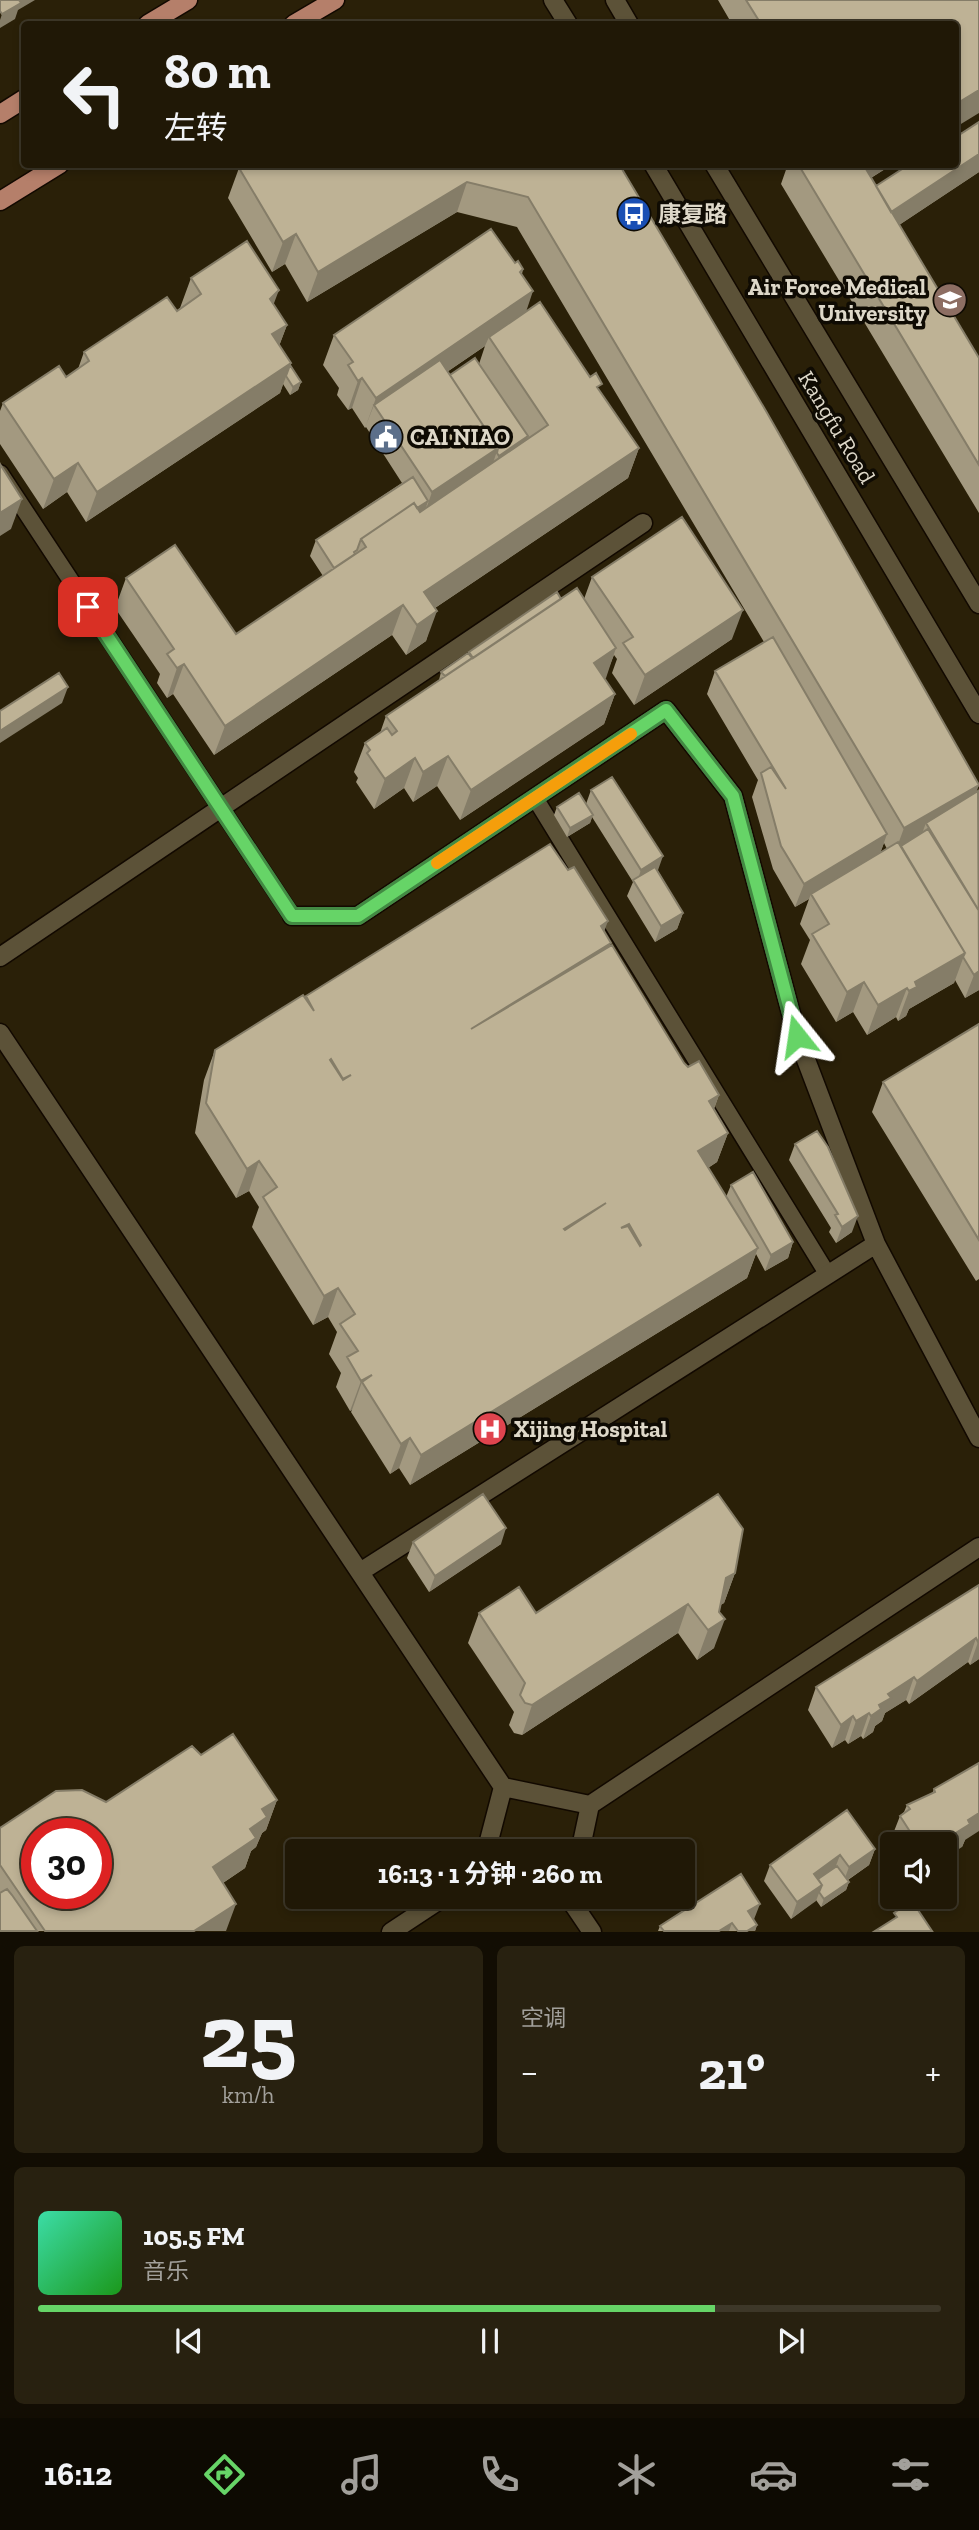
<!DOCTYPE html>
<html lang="zh">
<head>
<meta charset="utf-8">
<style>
  body { margin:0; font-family:"Zilla Slab","Noto Sans SC",serif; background:#282110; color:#f1f3f6; height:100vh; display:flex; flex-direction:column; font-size:26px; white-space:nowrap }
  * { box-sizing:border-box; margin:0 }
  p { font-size:23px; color:#a2a09b }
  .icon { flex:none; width:38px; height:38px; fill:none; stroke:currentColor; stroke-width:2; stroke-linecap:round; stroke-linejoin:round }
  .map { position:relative; height:1932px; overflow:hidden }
  .sheet { display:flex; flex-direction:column; gap:14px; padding:14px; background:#120d03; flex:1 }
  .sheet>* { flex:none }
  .top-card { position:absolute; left:21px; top:21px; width:938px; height:147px; border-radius:7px; box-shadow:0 4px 10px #0003,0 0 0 2px #3d3728; background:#201806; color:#f1f3f6; overflow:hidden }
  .fabs { position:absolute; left:880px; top:1832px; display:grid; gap:14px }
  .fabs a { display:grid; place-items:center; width:77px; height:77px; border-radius:7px; background:#201806; box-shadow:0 4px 10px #0003,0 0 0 2px #3d3728; font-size:35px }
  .speed { position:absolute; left:21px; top:1818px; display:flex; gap:14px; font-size:35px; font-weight:700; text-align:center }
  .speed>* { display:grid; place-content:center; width:91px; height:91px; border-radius:50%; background:#201806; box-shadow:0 4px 10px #0003,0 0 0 2px #3d3728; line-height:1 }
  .speed .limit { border:10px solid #d22; background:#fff; color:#111 }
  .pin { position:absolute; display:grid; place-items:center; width:60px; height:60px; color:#fff; margin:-30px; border-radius:14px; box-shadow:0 4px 10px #0006 }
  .me { position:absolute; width:77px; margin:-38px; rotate:345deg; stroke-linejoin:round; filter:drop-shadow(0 0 5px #0008) }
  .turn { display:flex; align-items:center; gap:24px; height:147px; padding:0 28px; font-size:32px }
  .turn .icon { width:91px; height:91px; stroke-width:2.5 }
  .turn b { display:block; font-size:49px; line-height:60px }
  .big { font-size:52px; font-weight:700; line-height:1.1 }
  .sheet .card { flex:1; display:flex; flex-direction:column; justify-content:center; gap:10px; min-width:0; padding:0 24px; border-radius:10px; background:#282110 }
  .sheet .dial { align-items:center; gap:0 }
  .dial b { font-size:91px; line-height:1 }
  .song { display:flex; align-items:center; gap:21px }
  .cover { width:84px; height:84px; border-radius:10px; background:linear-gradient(135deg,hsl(160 70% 55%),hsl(120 70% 35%)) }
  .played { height:7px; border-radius:4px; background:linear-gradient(90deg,#66d467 75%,#3d3728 75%) }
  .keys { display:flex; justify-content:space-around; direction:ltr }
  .heat { display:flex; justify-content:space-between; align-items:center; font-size:38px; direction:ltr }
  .sheet .tiles { flex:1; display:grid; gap:14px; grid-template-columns:1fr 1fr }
  .card:last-child { grid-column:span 2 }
  .trip { position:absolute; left:285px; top:1839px; width:410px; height:70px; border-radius:7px; background:#201806; box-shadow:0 4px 10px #0003,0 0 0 2px #3d3728; font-weight:700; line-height:70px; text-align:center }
  .tab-bar { display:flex; height:112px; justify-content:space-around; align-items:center; background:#0d0a02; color:#a2a09b }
  .tab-bar .icon { width:49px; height:49px }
  .tab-bar .active { color:#66d467 }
  .tab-bar b { font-size:32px; color:#f1f3f6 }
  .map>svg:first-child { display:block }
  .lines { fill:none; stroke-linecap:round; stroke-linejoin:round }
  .service-casing { stroke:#120900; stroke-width:19 }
  .minor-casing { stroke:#120900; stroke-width:21 }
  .secondary-casing { stroke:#120900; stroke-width:21 }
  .primary-casing { stroke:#120900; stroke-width:21 }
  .service { stroke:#5c5238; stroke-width:16 }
  .minor { stroke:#5c5238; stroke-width:18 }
  .secondary { stroke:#5c5238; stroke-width:18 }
  .primary { stroke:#b57f6a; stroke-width:18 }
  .wall { fill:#a39980; fill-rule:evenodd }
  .shaded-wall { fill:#857d68 }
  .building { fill:#beb295; stroke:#857d68; stroke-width:2; fill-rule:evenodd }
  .route-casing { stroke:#428a43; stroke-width:18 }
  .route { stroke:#66d467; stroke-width:12 }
  .slow { stroke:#f59e0b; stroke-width:12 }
  .labels { text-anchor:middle; stroke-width:7; stroke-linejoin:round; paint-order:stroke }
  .poi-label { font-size:23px; font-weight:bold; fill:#ded8c9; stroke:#0f0b03; text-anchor:start }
  .street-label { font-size:23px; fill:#ded8c9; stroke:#0f0b03 }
</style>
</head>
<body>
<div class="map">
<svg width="979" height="1932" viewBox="0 0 979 1932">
  <rect width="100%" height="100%" fill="#2a2008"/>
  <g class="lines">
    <g class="service-casing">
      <path id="service" d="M0,473l292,443
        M535,798l293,477"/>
    </g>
    <g class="minor-casing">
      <path id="minor" d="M292,916h66l308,-206 67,86 64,240 79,208 -516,328
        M0,957l643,-434
        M0,1033l503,754 87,18 -10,47
        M876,1244l103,194
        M590,1805l389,-258
        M486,1852l17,-65
        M569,1898l23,34
        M391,1932l53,-35"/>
    </g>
    <g class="secondary-casing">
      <path id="secondary" d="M553,0l15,24
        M615,0l14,24
        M653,164l326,550
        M714,164l265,440"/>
    </g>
    <g class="primary-casing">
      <path id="primary" d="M148,24l40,-24
        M294,24l41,-24
        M0,114l24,-15
        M0,201l60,-37"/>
    </g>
    <use href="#service" class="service"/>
    <use href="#minor" class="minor"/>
    <use href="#secondary" class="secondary"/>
    <use href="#primary" class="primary"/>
  </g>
  <path class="wall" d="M718,0h261l-23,24h-224z
    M979,122v50l-80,53 80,133v155l-198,-329 7,-20h105l-22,14 5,8z
    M619,164l357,629 3,-1v198l-14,8 -10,-18 -1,3 -45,26 -3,7 -8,5 -2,-4 -29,18 -14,-23 -17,10 -35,-58 9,-24 -10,-16 9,-25 -14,8 -22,-38 -21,-72 6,-17 -51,-86 8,-23 49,-29 -247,-415 -60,-15 -150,90 -22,-38 -13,8 -44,-74 11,-30zM884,843l3,6 -7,4z
    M515,263l8,6 -1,5 4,38 74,79 39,57 -11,30 -193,130 -9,33 -20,14 -14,-20 -178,120 -41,-61 -6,4 -10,-15 3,-9 -45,-66 11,-30 110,56 87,-58 -13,-20 6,-16 86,-57 -36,-56 -1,1 -13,-20 -4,2 -11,-15 2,-7 -16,-23 11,-30zM485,346l-6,18 -29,11 -3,-3z
    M191,278l82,26 14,21 -8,21 22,36 -3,8 -8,5 -7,-11 -3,9 -194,129 -19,-30 -24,17 -43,-65v-33l3,-8 63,-26 12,-8 6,-17 93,-41 3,-3z
    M592,577l140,62 -98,66 -22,-32 5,-14 -3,-4 -10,24 11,15 -11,30 -144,96 -23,-34 -24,16 -9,-14 -30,21 -18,-27 2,-4 -4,-6 11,-29 15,-10 6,-17 53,-36 2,-8 27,-18 1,-2 92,-53h23z
    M591,790l67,81 25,42 -6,16 -22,13 -28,-46 6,-14 -41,-65 -2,6 -23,14 -13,-22 3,-8 29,-3z
    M604,931l6,15 74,117 35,32 -5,14 14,24 -11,29 -9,6 18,29 5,-12 62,57 -5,16 -23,13 -9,-17 -9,24 -337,207 -11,-17 -9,6 -39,-62 1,-2 -2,1 -14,-24 5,-14 -12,-19 8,-22 -9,-15 -15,8 -61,-98 7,-20 -10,-16 -13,7 -41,-65 9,-53 11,-30 90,-52 1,-2z
    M979,1024v255l-3,2 -104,-169 11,-30z
    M795,1144l57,88 -16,11 -7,-11 2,-4 -42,-68z
    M413,1542l88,2 -72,48 -22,-34z
    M735,1573l-11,30 -4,2 -6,43 -17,12 -19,-27 -156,102 -8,-2 -5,-8 5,-13 -46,-69 11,-30h57z
    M979,1585v74l-9,6 -2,-3 -59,42 -3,-4 -21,13 -3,8 -7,5 -2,6 -10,7 -2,-3 -13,8 -3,-4 -13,8 -24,-38 8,-23z
    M201,1755l76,45 -11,30 -4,3 -6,14 -5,4 -6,17 -22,15 3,48h-226v-103l106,-26z
    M934,1789l31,51 -3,7 -17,-3h-50l-4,-5 9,-23 4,-4 3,-7 25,-11z
    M875,1849l-6,16 -21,15 1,2 -3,8 -25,17 -5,-7 -25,19 -27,-38 6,-16z
    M754,1920l3,5 -2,6h-97l2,-5z"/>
  <path class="shaded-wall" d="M17,0h18l-17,10 -3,9 -15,9v-8l2,-6z
    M979,90v23l-23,14v-23z
    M979,154v18l-98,65 8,-24z
    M861,164h32l-42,26z
    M467,182l-10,30 -150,90 11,-30z
    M296,234l-11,30 -13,8 11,-30z
    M279,290l-11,29 2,-20z
    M533,291l-10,30 -34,16 -4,9 -103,70 -8,-11 -9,23 11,-30z
    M287,325l-11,29 -4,-20z
    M291,363l-11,30 -194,129 11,-30z
    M362,378l-10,30 -4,2 10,-29z
    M301,382l-3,8 -8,5 3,-8z
    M528,436l-6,16 -29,20 6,-16z
    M498,448l-8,24 -66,43 8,-23z
    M639,448l-11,30 -214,144 10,-30z
    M78,463l-11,29 -24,17 11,-30z
    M22,499l-11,30 -11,7v-23z
    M428,501l-5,16 -57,30z
    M403,605l-11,30 -178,120 11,-29z
    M743,610l-11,29 -98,66 11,-30z
    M437,611l-11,30 -20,14 11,-30z
    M616,648l-10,30 -23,15 11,-30z
    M184,664l-11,30 -6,4 10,-30z
    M68,687l-6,16 -62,40v-12z
    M615,694l-11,30 -144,96 11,-30z
    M448,756l-11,30 -24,16 10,-30z
    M415,758l-11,30 -30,21 11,-30z
    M979,785l-11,30 -42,8 -8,21 -25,14 11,-30z
    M593,815l-3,8 -23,14 3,-9z
    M887,834l-8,23 -68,37 -2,5 -14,8 9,-23z
    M663,856l-6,17 -21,11 5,-14z
    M683,913l-6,16 -22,13 6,-16z
    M608,921l-11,30 4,-25z
    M611,943l-11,29 -129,57z
    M965,953l-11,30 -45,26 -3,7 -8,5 11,-30 6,-9z
    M979,971v19l-14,8 9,-23z
    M864,982l-11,30 -17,10 11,-30z
    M907,988l-11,29 -29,18 11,-30z
    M719,1095l-11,29 1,-23z
    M728,1133l-11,29 -30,19 11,-30z
    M259,1161l-10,30 -13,7 11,-29z
    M858,1216l-6,16 -16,11 6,-16z
    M793,1242l-5,16 -23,13 6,-16z
    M758,1248l-11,30 -337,207 11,-30z
    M338,1288l-10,29 -15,8 11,-29z
    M372,1375l-10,7 -10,28 -2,1 11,-30z
    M410,1438l-11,30 -9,6 11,-30z
    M506,1528l-5,16 -72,48 6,-16z
    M735,1573l-11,30 -8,5 10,-30z
    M688,1604l-10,29 -156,102 10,-30z
    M725,1619l-11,29 -17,12 11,-30z
    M976,1638l-8,24 -59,42 8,-23z
    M979,1641v18l-9,6 8,-23z
    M914,1677l-8,23 -21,13 -3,8 -7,5 -2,6 -10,7 8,-23 17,-22z
    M869,1713l-8,23 -13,8 8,-23z
    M853,1716l-8,24 -13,8 9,-23z
    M277,1800l-11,30 -4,3 -6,14 -5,4 -6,17 -43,29 11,-30 37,-38 12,-20z
    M979,1813v18l-14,9 -3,7 -17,11v-14h-7l30,-24z
    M875,1849l-6,16 -26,18 6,-16z
    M840,1855l-6,16 -19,15 -1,-12z
    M849,1882l-3,8 -25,17 3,-8z
    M822,1885l-6,16 -25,18 6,-17z
    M236,1904l-10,27h-32z
    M760,1904l-9,23 -3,-16z
    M732,1923l-3,8h-10z
    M757,1925l-2,6h-8z"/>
  <path class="building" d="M0,0h19l2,3 -19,11 -2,-3z
    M746,0h233v90l-23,14v-80h-195z
    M979,122v32l-88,58 -15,-26 34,-22h46v-27z
    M244,164h375l147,247 213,374 -75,43 -376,-631 -61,-15 -149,90 -22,-38 -13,8 -44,-74z
    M798,164h65l116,194v107z
    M491,229l24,34 3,-2 5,8 -3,3 13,19 -157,107 -14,-20 -4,3 -10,-16 5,-3 -19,-27z
    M247,241l32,49 -9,9 17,26 -15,9 19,29 -194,129 -19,-29 -24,16 -51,-76 56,-37 7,11 23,-16 -5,-9 83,-55 10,14 24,-17 -10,-16z
    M540,302l50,75 6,-4 6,11 -5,3 42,61 -215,144 13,19 -20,14 -14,-20 -178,121 -41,-62 -7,4 -10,-14 7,-5 -48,-71 49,-33 61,89 130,-87 -5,-8 53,-36 6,9 128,-87 -59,-88z
    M475,358l53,78 -29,20 -2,-3 1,-5 -48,-73z
    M440,360l58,88 -66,44 -58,-87z
    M290,365l11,17 -8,5 -7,-11z
    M0,464l22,35 -22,14z
    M413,477l15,24 -11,7 -3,-5 -53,36 -4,11 -3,2 1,2 -21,14 -18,-28z
    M682,517l61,93 -98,65 -22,-32 10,-6 -41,-60z
    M577,588l39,60 -22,15 21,31 -144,96 -23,-34 -25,16 -8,-14 -30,21 -18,-26 3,-3 -5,-7 22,-15 5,7 5,-4 -11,-15z
    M557,592l4,7 -88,59 -4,-6z
    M773,637l114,197 -83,50 -23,-38 -20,-73 10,-6 15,22 -71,-118z
    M468,653l4,5 -27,18 -4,-4z
    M59,673l9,14 -68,44v-20z
    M612,777l51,79 -22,14 -50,-80z
    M978,791l1,180 -5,4 -11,-18 2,-4 -64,-107 27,-17 51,82 -53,-88z
    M579,793l14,22 -23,13 -13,-21z
    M898,842l67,111 -50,29 2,5 -8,4 -2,-3 -29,17 -14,-23 -17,10 -35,-58 17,-10 -18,-30z
    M550,844l18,26 6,-3 34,54 -7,5 10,17 -140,86 141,-84 72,118 4,4 11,-6 20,34 -10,6 19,32 -30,18 60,97 -337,207 -11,-17 -9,6 -39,-62 10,-7 -11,6 -14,-24 11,-6 -18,-27 15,-10 -17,-26 -14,8 -61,-99 14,-10 -18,-26 -12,8 -41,-66 9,-53 88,-55 11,16 -8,-15zM331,1059l12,20 8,-4 -8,5 -13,-20zM606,1203l-41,27 -1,-1zM629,1224l12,21 -1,1 -12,-20 -7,2z
    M655,867l28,46 -22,13 -28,-46z
    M979,1024v216l-96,-158z
    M817,1131l11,16 30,69 -16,11 -7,-12 3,-1 -43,-70z
    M753,1172l40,70 -22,13 -40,-70z
    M483,1494l23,34 -71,48 -22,-34z
    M718,1494l25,35 -8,44 -9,5 -7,34 6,7 -17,11 -20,-26 -156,101 -7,-2 -5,-8 5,-12 -46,-70 40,-26 17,26z
    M979,1585v56l-1,1 -2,-4 -59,43 -3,-4 -26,17 3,4 -12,7 2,4 -10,7 -2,-3 -13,8 -3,-5 -12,9 -25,-38z
    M233,1734l44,66 -15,9 5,8 -17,12 6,9 -43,29 23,37 -42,27h-149l-45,-66v-37l56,-37 26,-1 24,12 86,-56 9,9zM37,1834h59v60h-59z
    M979,1763v50l-11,7 2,4 -32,20 -3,-3 -6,3h-11l-18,-28 10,-7 -3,-4 28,-13 -1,-3z
    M847,1810l28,39 -26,18 -9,-12 -26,19 8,11 -25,17 -27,-37z
    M837,1866l12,16 -25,17 -5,-7 3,-7 -4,-6z
    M741,1874l19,30 -12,7 9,14 -10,6h-9l-6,-8 -13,8h-55l-4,-5z
    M7,1889l5,6 25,36h-37v-38z
    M912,1901l20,30h-57l22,-14 -3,-4z"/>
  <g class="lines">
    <g class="route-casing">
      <path id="route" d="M88,607l204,309h66l308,-206 67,86 64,240"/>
    </g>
    <use href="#route" class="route"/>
    <path class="slow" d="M437,863l194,-129"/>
  </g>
  <defs>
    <g id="bus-disc" transform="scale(1.75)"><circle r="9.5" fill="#1a4fb4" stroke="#0f0b03"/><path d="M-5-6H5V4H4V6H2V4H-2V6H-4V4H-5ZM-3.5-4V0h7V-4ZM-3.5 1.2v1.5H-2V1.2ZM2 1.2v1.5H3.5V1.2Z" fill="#fff"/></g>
    <g id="university-disc" transform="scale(1.75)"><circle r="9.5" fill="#8d6e63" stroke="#0f0b03"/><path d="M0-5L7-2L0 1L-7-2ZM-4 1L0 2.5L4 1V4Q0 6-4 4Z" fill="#fff"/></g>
    <g id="civic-disc" transform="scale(1.75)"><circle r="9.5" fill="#5c6f8a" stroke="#0f0b03"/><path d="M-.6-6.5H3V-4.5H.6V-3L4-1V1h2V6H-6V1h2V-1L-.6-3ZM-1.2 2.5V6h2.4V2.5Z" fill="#fff"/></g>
    <g id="hospital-disc" transform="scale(1.75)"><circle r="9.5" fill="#e0444e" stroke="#0f0b03"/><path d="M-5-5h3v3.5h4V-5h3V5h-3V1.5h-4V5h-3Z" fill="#fff"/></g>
  </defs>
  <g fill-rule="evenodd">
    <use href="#bus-disc" x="634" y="214"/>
    <use href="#university-disc" x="950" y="300"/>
    <use href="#civic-disc" x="386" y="437"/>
    <use href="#hospital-disc" x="490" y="1429"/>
  </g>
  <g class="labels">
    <g class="poi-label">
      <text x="658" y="222">康复路</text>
      <text x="926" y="295" text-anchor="end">Air Force Medical<tspan x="926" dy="26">University</tspan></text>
      <text x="410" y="445">CAI NIAO</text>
      <text x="514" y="1437">Xijing Hospital</text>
    </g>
    <g class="street-label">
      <text transform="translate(837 427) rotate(59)" y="8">Kangfu Road</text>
    </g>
  </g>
</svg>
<div class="fabs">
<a><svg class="icon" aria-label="sound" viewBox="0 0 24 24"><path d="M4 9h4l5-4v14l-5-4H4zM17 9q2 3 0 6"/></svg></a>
</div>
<div class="speed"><div class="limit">30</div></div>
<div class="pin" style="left:88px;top:607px;background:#d93025"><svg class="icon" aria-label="arrive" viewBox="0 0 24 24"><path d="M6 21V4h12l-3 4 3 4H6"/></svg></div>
<svg class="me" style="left:797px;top:1036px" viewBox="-20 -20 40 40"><path d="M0-17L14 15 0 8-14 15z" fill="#66d467" stroke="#fff" stroke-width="4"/></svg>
<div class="trip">16:13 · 1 分钟 · 260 m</div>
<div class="top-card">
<div class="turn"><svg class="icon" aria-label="left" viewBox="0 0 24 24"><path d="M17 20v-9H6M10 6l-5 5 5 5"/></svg><div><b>80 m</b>左转</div></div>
</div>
</div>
<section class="sheet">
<div class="tiles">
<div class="card dial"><b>25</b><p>km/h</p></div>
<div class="card"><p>空调</p>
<div class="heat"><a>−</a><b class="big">21°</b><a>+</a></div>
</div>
<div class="card">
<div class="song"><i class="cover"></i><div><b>105.5 FM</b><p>音乐</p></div></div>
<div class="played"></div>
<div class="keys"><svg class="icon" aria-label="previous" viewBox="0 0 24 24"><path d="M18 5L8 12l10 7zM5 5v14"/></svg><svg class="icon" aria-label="pause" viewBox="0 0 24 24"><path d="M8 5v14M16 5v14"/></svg><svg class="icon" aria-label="next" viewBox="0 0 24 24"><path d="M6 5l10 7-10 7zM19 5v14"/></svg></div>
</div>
</div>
</section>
<nav class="tab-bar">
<b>16:12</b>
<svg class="icon active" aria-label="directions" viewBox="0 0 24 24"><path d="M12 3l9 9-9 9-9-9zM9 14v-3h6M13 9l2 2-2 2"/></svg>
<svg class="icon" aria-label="music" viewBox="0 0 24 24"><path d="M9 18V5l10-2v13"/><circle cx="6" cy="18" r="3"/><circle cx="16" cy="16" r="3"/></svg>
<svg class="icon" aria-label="phone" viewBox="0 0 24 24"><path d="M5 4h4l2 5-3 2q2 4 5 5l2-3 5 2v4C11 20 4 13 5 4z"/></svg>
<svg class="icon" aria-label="climate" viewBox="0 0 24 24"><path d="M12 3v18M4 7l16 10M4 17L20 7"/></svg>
<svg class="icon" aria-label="car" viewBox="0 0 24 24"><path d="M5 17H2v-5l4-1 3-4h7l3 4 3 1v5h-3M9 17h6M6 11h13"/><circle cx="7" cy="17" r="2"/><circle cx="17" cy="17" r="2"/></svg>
<svg class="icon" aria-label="filters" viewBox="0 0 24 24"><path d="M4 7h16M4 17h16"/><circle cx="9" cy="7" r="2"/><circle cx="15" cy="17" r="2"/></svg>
</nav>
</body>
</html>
